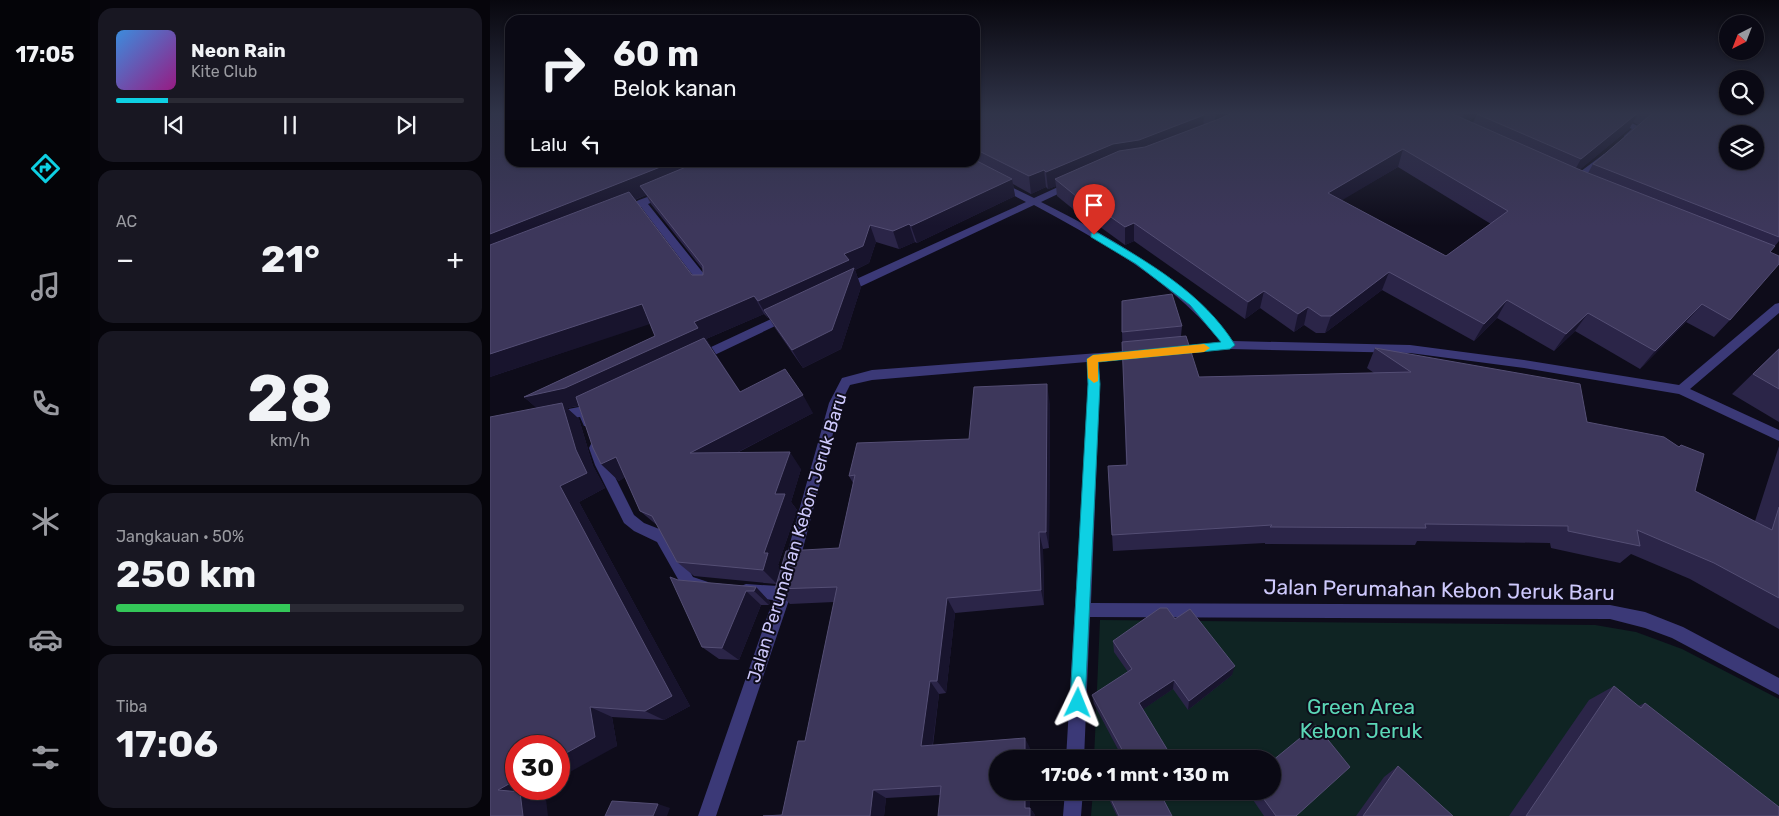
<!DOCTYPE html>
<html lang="id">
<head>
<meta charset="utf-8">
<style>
  body { margin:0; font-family:Rubik,sans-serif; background:#181722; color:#f1f3f6; height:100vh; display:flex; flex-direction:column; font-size:19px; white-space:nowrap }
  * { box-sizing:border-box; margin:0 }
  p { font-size:16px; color:#999aa0 }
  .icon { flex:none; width:28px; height:28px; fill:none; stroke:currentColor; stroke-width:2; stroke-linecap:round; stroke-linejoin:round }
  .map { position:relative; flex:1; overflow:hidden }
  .drawer { display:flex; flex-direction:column; gap:8px; padding:8px; background:#06050b; width:400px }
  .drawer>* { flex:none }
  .top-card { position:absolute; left:15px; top:15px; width:475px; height:152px; border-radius:15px; box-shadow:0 1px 4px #0004,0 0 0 1px #2a2a34; background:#0a0914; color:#f1f3f6; overflow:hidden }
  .needle { width:32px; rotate:222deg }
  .tools { position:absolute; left:1229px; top:15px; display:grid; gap:10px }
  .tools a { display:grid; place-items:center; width:45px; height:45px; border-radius:50%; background:#0a0914; box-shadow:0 1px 4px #0004,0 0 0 1px #2a2a34; font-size:25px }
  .speed { position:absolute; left:15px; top:735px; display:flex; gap:10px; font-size:25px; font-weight:700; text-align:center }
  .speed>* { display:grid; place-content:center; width:65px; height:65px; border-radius:50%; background:#0a0914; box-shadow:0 1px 4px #0004,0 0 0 1px #2a2a34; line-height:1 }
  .speed .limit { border:8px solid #d22; background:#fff; color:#111 }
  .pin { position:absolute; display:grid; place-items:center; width:42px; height:42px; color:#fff; margin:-51px -21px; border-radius:50% 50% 50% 0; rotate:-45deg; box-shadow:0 0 5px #0007 }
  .pin .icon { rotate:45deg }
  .me { position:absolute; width:55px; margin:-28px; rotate:2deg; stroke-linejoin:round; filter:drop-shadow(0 0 4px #0008) }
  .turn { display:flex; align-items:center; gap:18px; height:105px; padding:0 25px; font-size:22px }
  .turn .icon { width:65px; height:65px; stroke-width:2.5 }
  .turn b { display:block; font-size:35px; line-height:42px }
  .then { display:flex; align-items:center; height:48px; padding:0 25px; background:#0003; gap:10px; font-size:19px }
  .big { font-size:38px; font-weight:700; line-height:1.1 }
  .drawer .tile { flex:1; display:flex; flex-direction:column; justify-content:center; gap:8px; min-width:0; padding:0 18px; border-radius:15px; background:#181722 }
  .drawer .dial { align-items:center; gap:0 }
  .dial b { font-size:65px; line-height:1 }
  .song { display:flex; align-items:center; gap:15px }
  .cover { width:60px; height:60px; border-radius:8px; background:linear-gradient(135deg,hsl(210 70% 55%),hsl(310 70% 35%)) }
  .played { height:5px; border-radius:2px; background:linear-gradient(90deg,#0ed0e3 15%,#2a2a34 15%) }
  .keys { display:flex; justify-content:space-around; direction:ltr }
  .heat { display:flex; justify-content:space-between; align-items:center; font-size:28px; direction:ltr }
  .charge { height:8px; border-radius:4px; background:linear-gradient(90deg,#34c759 50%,#2a2a34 0) }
  .trip { position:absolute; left:499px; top:750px; width:292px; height:50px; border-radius:25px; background:#0a0914; box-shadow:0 1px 4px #0004,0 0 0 1px #2a2a34; font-weight:700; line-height:50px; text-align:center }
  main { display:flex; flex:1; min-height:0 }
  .tab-bar { display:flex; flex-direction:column; width:90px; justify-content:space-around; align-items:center; background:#040408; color:#999aa0 }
  .tab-bar .icon { width:35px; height:35px }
  .tab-bar .on { color:#0ed0e3 }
  .tab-bar b { font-size:22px; color:#f1f3f6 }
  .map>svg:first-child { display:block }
  .green { fill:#0f2423 }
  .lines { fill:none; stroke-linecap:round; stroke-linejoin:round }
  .minor { fill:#3b3977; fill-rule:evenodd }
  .wall { fill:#2b2548; fill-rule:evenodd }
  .shaded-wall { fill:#18142d }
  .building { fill:#3d375b; stroke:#544e74; fill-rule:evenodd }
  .route { fill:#0ed0e3; stroke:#098794 }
  .slow { fill:#f59e0b }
  .labels { text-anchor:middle; stroke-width:4; stroke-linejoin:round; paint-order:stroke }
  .street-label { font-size:18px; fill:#cec9fc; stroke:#0e0c1a }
  .near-street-label { font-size:21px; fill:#cec9fc; stroke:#0e0c1a }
  .near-park-label { font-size:21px; fill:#5bd6b6; stroke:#0e0c1a }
</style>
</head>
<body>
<main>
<nav class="tab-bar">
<b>17:05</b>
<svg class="icon on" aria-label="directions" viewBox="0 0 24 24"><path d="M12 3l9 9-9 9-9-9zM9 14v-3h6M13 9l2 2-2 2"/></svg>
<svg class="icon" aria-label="music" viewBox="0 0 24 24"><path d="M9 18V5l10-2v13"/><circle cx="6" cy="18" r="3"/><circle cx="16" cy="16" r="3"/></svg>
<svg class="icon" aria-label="phone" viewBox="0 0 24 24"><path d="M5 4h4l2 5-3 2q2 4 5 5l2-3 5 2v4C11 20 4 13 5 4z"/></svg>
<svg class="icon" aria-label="climate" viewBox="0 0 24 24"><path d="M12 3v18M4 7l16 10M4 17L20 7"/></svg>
<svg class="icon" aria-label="car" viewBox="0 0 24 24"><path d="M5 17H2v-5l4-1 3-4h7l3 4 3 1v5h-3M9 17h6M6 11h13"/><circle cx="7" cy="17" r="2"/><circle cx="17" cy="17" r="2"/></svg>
<svg class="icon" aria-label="filters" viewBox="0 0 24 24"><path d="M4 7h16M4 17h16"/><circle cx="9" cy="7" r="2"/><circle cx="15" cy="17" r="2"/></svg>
</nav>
<section class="drawer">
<div class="tile">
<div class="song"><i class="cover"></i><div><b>Neon Rain</b><p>Kite Club</p></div></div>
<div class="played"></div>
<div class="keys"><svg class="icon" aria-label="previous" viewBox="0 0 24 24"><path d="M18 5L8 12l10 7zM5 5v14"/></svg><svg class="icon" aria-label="pause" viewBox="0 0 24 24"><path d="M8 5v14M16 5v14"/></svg><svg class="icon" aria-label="next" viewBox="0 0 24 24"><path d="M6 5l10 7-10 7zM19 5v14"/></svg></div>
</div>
<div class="tile"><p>AC</p>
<div class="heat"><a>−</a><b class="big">21°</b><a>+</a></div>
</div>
<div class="tile dial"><b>28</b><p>km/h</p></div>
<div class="tile"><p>Jangkauan · 50%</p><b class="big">250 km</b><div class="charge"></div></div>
<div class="tile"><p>Tiba</p><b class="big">17:06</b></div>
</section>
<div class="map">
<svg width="1289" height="816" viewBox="0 0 1289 816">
  <rect width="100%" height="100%" fill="#0e0c1a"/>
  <path class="green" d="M610,620l495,5 41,7 46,17 97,50v117h-688l2,-25h179v-32h-178z"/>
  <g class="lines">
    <path class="minor" d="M1108,112h11l33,16 -12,12h-6v-4l8,-7z
      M1114,154l3,1v4l-32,25h-6v-4z
      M509,181l35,17 35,-16h6v4l-34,16c75,38 137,73 192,139l177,4 114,15 155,25 96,-81 4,-1v10l-89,76 89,41v11l-100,-47 -155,-26 -114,-15 -180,-4 -56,6 -4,-1 -2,-3 2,-3 4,-1 47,-5c-50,-62 -118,-100 -187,-137l-185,87h-8l-1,-3 1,-3 185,-84 -30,-16v-4z
      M174,191l5,3 -2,2 -19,8 64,80 1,3 -1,3h-8l-63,-83 -19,7 -5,-3 22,-11z
      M296,312l4,1 2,3 -2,3 -88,42 -4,1 -6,-4 2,-3z
      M649,350l6,4 -2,3 -44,5 1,22 -9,219 519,2 35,7 38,15 96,51v17l-107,-57 -27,-10 -35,-9 -520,-2 -6,142h-18l22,-375 -1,-22 -215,18 -22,5 -9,18 -50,191 -75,222h-18l75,-216 -32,-4 -3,-5 3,-5 5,-2 32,2 51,-183 13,-25 30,-8z
      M94,406l4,1 6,15 -2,4h-8l-4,-9 -23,4 -4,-1 -2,-4 2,-4z
      M106,443l5,1 8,21 25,50 10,8 23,9 26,45 15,5 2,5 -2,5 -5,2 -20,-6 -26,-46 -23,-11 -10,-8 -29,-58 -6,-17 2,-4z
      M575,791h18l-2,25h-18z"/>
  </g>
  <path class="wall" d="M0,112l20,50h465v-50h804v129l-9,11 -40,68 -16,17 -28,-15 -46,47 -65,-38 -21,20 -57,-33 -23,23 -92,-51 -57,43h-9l-12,-8 -10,7 -34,-24 -15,11 -111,-78 -9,4 -33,-24 -3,1 -32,-26 -1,-10 -8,3 -2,-2 -15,7 -18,-10 2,12 -98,47 -2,-1 -16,7 -23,-7 -7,21 -14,7 6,17 -20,62 -38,19 -28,-40 -6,-10h-1l-4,-4 -58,25 34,53 73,21 -76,40 64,16 -10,33 6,8 -19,55 3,3 58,-20 14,-65 -4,-7 120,-37 81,-35 -1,144 -6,1 1,56 -89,8 -9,80 -7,1 -6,51 97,3 -32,43h32v17l5,7 -95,-20 -54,3 -2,18h-121l19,-1 23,-74 29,-139 -44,2 -15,-15 1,-5 -82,-8 -17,-14 -19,-36 -18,-15 -15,-34 -6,4 -18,-17 -22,-58 -12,2 12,11 14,47 12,22 -26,14 111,204 -26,14 -52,-3 5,29 -101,43h24l-10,5 16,5 -56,17 47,-408 -13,-11 131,-61 -5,-13 -160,54zM986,116l-3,7 -4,-2zM1143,122l5,3 -45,39 -5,9 -9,-3 50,-41zM908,167l93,57 -45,32 -105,-56zM156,195l5,9 52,66v5h-11l-57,-75z
    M692,326l-1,10 18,41 175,-4 -7,-5 8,-20 212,74 108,69 60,30 24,-75v183l-89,-50 -59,-25 -11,9 -69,-15 -1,-5 -133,-2 -2,4 -150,-1v-1l-152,8 -5,-85 18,-1 -4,-133z
    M1289,348v74l-47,-28z
    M188,580l78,7 14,15 -1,3h-8l-22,55 -20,-1 -17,-12z
    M685,619l57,56 -44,35 -15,-21 -30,20 30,50 -51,-2 -28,-53 -2,-9 36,-23 -14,-20 -1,-11z
    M1124,686l24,20 7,-3 134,113h-270l80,-116z
    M908,766l55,50h-97l28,-39z
    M615,791h54l13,25h-55z
    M757,791h25l24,25h-32z"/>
  <path class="shaded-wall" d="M726,112h30l-32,16z
    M975,112h18l-6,2 -1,2 -17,11z
    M1149,112l-10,17 -58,48 10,-18z
    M714,115l-1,18 -148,46 1,7 -8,3 -2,-17 67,-28z
    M913,149l-5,18 -74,44 4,-18z
    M183,162h54l-87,24 6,9 -156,63v-24z
    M554,170l2,17 -15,7 -2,-18z
    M522,179l3,17 -98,47 -6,-17z
    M601,203l1,18 -3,1 -2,-17z
    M644,223v18l-9,4v-18z
    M419,224l6,18 -16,7 -6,-18z
    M380,225l6,17 -7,21 -14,7 6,17 -20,62 -38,19 -11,-18 -28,-40 5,8h-1l-10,-17 86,-47z
    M899,272l-7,18 -57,43 6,-17z
    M774,291l-4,17 -15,11 3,-17z
    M264,296l10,18 -58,25 46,70 -171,-4 -14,3 12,11 14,47 12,22 -26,14 111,204 -26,14 -19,-9 -85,-225 -18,-73 -18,-16z
    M1017,300l-10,18 -23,23 10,-17z
    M152,304l14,18 -166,55v-23z
    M1212,304l-16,18 -46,47 15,-18z
    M818,307l-4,18 -10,7 4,-18z
    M1098,313l-13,18 -21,20 12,-17z
    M557,384l3,20 -1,144 -3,-16z
    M313,395l10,18 -108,56 -15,-16z
    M300,452l11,17 -10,33 6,8 -19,55 3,3 -4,16 -14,-14 1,-17 11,-59z
    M126,457l17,16 -14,8 -18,-17z
    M549,532l4,17 1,56 -3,-15z
    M266,587l14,15 -1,3 -15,-14z
    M256,591l15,14 -22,55 -17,-12z
    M457,598l8,15 -9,80 -9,-12z
    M745,666l-3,9 -44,35 1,-9z
    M684,680l-1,9 -34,23v-9z
    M440,681l9,13 -8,62 -10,-10z
    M100,707l22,10 5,29 -58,32v-21z
    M535,738l5,10v11h-5z
    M26,780v9h24l-10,5 16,5 2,17h-25l-25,-26z
    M383,790l13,8 -2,18h-14z
    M535,791h5v24l-5,-7z
    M168,804l12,4 -3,8h-14z
    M540,808l5,7v1h-5z"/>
  <path class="building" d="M0,112h20v50h163l-183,72z
    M485,112h223l6,3 -65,25 -26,4 -67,28 -2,-2 -15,6 -54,-27z
    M744,112h214l130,57 197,77 -5,6 9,4v8l-49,56 -28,-16 -47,47 -67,-38 -22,21 -59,-34 -23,24 -95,-52 -58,44h-10l-13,-9 -10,7 -34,-23 -16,11 -114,-79 -9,4 -34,-24 -4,2 -32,-26 64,-28 26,-4 74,-28zM913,149l105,62 -62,45 -118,-63z
    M991,112h158l-58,47 -104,-45z
    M1164,112h125v125l-186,-73zM1238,134h27v27h-27z
    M485,160l37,19 -101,47 -2,-2 -16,7 -23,-6 -7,21 -19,8 5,6 -91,41 -4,-5 -60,26 4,6 -133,60 -41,9 131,-61 -13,-32 -152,50v-109l139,-53 63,83h11v-9l-63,-80 58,-24h277z
    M364,268l-22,62 -40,20 -28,-40z
    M682,294l10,32 -60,6v-31z
    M696,336l13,41 212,-5 -36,-24 205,36 7,38 77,15 15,10 2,-2 23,9 -9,37 77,39 7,-23v91l-65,-35 -77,-33 3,16 -72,-15v-5l-143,-2 1,4 -156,-1 2,-2 -160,10 -4,-69 19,-1 -5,-123z
    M214,338l36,54 45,-23 18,26 -113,58 100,-1 -15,42h10l-21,59h4l-5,17 -86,-8 -25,-46 -12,-5 -24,-54 -15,7 -8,-16 -17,-51z
    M1289,349v40l-26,-15z
    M557,384l-1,148h-7l2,58 -94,8 -10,83h-7l-9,65 104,-8v21h-27v32h27v17h5v8h-92l3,-30 -68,4 -3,26h-107l19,-1 16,-74h7l32,-154 -62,2 11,-38 53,-3 16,-73 -6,1 8,-33 112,-4 5,-52z
    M72,403l14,47 11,23 -27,13 112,210 -27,15 -55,-4 5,30 -36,20v-11h-43v34l-18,10 22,2 3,24h-33v-399z
    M180,577l8,3 78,7 -2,4h-8l-24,57 -20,-1z
    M670,608h7l8,11 15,-10 45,57 -46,35 -15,-21 -35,23 34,56h-53l5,-4 -33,-60 40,-26 -19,-28z
    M1124,686l27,22 4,-5 134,104v9h-253z
    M826,725l34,42 -54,49h-20l-18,-25h14v-30z
    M908,766l55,50h-90z
    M617,791h52l13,25h-53z
    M122,801l46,3 -5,12h-48z"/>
  <linearGradient id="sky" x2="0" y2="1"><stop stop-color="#08070e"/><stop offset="0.5" stop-color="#303449"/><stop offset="1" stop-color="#303449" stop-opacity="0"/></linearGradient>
  <rect width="1289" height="226" fill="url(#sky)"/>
  <path class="route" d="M601,233h7c50,29 106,61 137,112l-5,4 -132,13 2,22 -15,319 -2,5 -5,3 -6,-3 -2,-5 18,-319 -1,-25 6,-4 128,-13 -31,-37 -54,-41 -45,-27z"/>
  <path class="slow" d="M714,344l6,4 -6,4 -106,10v19l-4,2 -6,-5 -1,-19 6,-4z"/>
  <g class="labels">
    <g class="street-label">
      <text transform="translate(307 538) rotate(-73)" y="6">Jalan Perumahan Kebon Jeruk Baru</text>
    </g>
    <g class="near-street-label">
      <text transform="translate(949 590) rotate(1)" y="7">Jalan Perumahan Kebon Jeruk Baru</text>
    </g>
    <g class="near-park-label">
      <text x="871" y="714">Green Area<tspan x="871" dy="24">Kebon Jeruk</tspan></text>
    </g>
  </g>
</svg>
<div class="tools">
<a><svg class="needle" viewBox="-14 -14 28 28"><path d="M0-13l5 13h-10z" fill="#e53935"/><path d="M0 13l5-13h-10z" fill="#999aa0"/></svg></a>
<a><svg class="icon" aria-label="search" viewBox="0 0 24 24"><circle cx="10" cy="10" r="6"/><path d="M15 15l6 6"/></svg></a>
<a><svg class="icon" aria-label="layers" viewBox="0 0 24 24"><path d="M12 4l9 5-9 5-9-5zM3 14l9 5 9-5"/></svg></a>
</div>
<div class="speed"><div class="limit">30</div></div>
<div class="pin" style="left:604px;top:235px;background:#d93025"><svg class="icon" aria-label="arrive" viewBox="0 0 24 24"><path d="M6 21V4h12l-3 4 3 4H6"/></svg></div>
<svg class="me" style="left:588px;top:703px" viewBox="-20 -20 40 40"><path d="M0-17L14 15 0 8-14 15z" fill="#0ed0e3" stroke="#fff" stroke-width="4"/></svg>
<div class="trip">17:06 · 1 mnt · 130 m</div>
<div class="top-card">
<div class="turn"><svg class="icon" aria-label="right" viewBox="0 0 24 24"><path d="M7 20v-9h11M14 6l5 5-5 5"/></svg><div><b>60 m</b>Belok kanan</div></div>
<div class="then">Lalu<svg class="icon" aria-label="left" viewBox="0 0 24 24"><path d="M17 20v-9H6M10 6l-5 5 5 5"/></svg></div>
</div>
</div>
</main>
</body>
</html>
